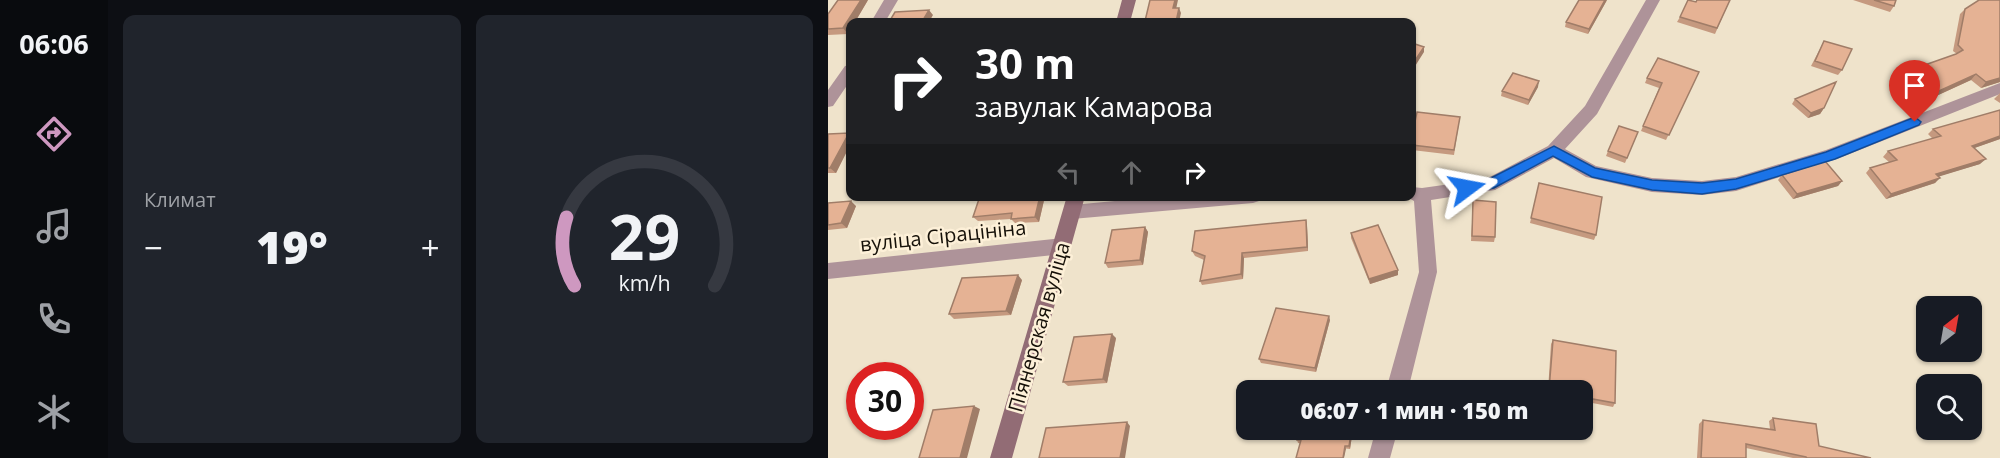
<!DOCTYPE html>
<html lang="ru">
<head>
<meta charset="utf-8">
<style>
  body { margin:0; font-family:"Open Sans",sans-serif; background:#20242c; color:#f1f3f6; height:100vh; display:flex; flex-direction:column; font-size:22px; white-space:nowrap }
  * { box-sizing:border-box; margin:0 }
  p { font-size:20px; color:#9ea1a6 }
  .icon { flex:none; width:33px; height:33px; fill:none; stroke:currentColor; stroke-width:2; stroke-linecap:round; stroke-linejoin:round }
  .map { position:relative; flex:1; overflow:hidden }
  .side { display:flex; flex-direction:column; gap:15px; padding:15px; background:#0d0f14; width:720px }
  .side>* { flex:none }
  .guide { position:absolute; left:18px; top:18px; width:570px; height:183px; border-radius:12px; box-shadow:0 2px 4px #0004; background:#202124; color:#fff; overflow:hidden }
  .needle { width:39px; rotate:31deg }
  .controls { position:absolute; left:1088px; top:296px; display:grid; gap:12px }
  .controls a { display:grid; place-items:center; width:66px; height:66px; border-radius:12px; background:#171b24; box-shadow:0 2px 4px #0004; font-size:30px }
  .speed { position:absolute; left:18px; top:362px; display:flex; gap:12px; font-size:30px; font-weight:700; text-align:center }
  .speed>* { display:grid; place-content:center; width:78px; height:78px; border-radius:50%; background:#171b24; box-shadow:0 2px 4px #0004; line-height:1 }
  .speed .limit { border:9px solid #d22; background:#fff; color:#111 }
  .pin { position:absolute; display:grid; place-items:center; width:51px; height:51px; color:#fff; margin:-62px -26px; border-radius:50% 50% 50% 0; rotate:-45deg; box-shadow:0 0 6px #0007 }
  .pin .icon { rotate:45deg }
  .me { position:absolute; width:66px; margin:-33px; rotate:77deg; stroke-linejoin:round; filter:drop-shadow(0 0 4px #0008) }
  .turn { display:flex; align-items:center; gap:21px; height:126px; padding:0 30px; font-size:27px }
  .turn .icon { width:78px; height:78px; stroke-width:2.5 }
  .turn b { display:block; font-size:42px; line-height:51px }
  .lanes { display:flex; align-items:center; height:57px; padding:0 30px; background:#0003; justify-content:center; gap:30px; direction:ltr }
  .lanes .off { opacity:.35 }
  .big { font-size:45px; font-weight:800; line-height:1.1 }
  .side .widget { flex:1; display:flex; flex-direction:column; justify-content:center; gap:9px; min-width:0; padding:0 21px; border-radius:12px; background:#20242c }
  .side .dial { align-items:center; gap:0 }
  .dial svg { height:156px; overflow:visible; fill:none; stroke:#363941; stroke-width:7; stroke-linecap:round; text-anchor:middle }
  .dial text { fill:#f1f3f6; stroke:none }
  .heat { display:flex; justify-content:space-between; align-items:center; font-size:33px; direction:ltr }
  .side .tiles { flex:1; display:grid; gap:15px; grid-template-columns:repeat(2,1fr) }
  .trip { position:absolute; left:408px; top:380px; width:357px; height:60px; border-radius:12px; background:#171b24; box-shadow:0 2px 4px #0004; font-weight:800; line-height:60px; text-align:center }
  main { display:flex; flex:1; min-height:0 }
  .tab-bar { display:flex; flex-direction:column; width:108px; justify-content:space-around; align-items:center; background:#090b0e; color:#9ea1a6 }
  .tab-bar .icon { width:42px; height:42px }
  .tab-bar .active { color:#ce98c0 }
  .tab-bar b { font-size:27px; color:#f1f3f6 }
  .map>svg:first-child { display:block }
  .lines { fill:none; stroke-linecap:round; stroke-linejoin:round }
  .street { fill:#ae9399; fill-rule:evenodd }
  .secondary { fill:#926c75; fill-rule:evenodd }
  .wall { fill:#c5997f }
  .shaded-wall { fill:#a07d68 }
  .building { fill:#e5b294; stroke:#a07d68; stroke-width:1.5 }
  .route { fill:#1a73e8; stroke:#114b97; stroke-width:1.5 }
  .labels { text-anchor:middle; stroke-width:5; stroke-linejoin:round; paint-order:stroke }
  .street-label { font-size:20px; fill:#151008; stroke:#fdf0d8 }
</style>
</head>
<body>
<main>
<nav class="tab-bar">
<b>06:06</b>
<svg class="icon active" aria-label="directions" viewBox="0 0 24 24"><path d="M12 3l9 9-9 9-9-9zM9 14v-3h6M13 9l2 2-2 2"/></svg>
<svg class="icon" aria-label="music" viewBox="0 0 24 24"><path d="M9 18V5l10-2v13"/><circle cx="6" cy="18" r="3"/><circle cx="16" cy="16" r="3"/></svg>
<svg class="icon" aria-label="phone" viewBox="0 0 24 24"><path d="M5 4h4l2 5-3 2q2 4 5 5l2-3 5 2v4C11 20 4 13 5 4z"/></svg>
<svg class="icon" aria-label="climate" viewBox="0 0 24 24"><path d="M12 3v18M4 7l16 10M4 17L20 7"/></svg>
</nav>
<section class="side">
<div class="tiles">
<div class="widget"><p>Климат</p>
<div class="heat"><a>−</a><b class="big">19°</b><a>+</a></div>
</div>
<div class="widget dial"><svg viewBox="0 0 100 80">
<path d="M14 69A42 42 0 1 1 86 69"/>
<path d="M14 69A42 42 0 0 1 10 34" stroke="#ce98c0"/>
<text x="50" y="56" font-size="32" font-weight="700">29</text>
<text x="50" y="72" font-size="11">km/h</text>
</svg></div>
</div>
</section>
<div class="map">
<svg width="1172" height="458" viewBox="0 0 1172 458">
  <rect width="100%" height="100%" fill="#efe3cb"/>
  <g class="lines">
    <path class="street" d="M56,0h14l-13,22h-14z
      M818,0h14l-63,114 -32,35 31,17 56,12 50,3 34,-4 90,-27 174,-67v11l-163,65 -101,32 -34,4 -50,-3 -66,-15 -32,-19 -59,32 -64,10 6,72 -29,118h-22l33,-118 -5,-71 -9,-5h7v-9l10,1 64,-9 62,-33 37,-40z
      M22,65v16l-17,25 -5,1v-17l17,-24z
      M340,196h93l-2,5 -6,2 -181,16 -6,-2 -3,-5 3,-5 6,-2z
      M235,238l6,3 3,5 -3,5 -6,3 -235,25v-16z
      M548,429h22l-8,29h-22z"/>
    <path class="secondary" d="M294,0h14l-6,22h-14z
      M239,196h18l-73,262h-22z"/>
  </g>
  <path class="wall" d="M40,0l-13,22h-5v7l-2,5 -20,1v-21z
    M779,0l-19,34 -23,-7 1,-5z
    M902,0l-15,34 -38,-12 3,-5 16,-15z
    M1025,0h43l-2,6 -4,6z
    M1137,9l35,73 -19,6 -10,-8 -48,22 -29,-22 5,-6 58,-20 -4,-3 7,-37z
    M996,41l18,29 -4,5 -27,-9z
    M871,72l-33,68 -25,-9 18,-43 -14,-5 2,-5z
    M710,87l-10,18 -27,-9 1,-5z
    M1172,93v10l-6,-4z
    M967,99l29,9 -4,6 -12,4 -16,-14z
    M632,117l-6,38 -42,-5v-14z
    M1105,129l67,10 -26,9 6,16 -41,12 -4,7 -49,16 -20,-26 4,-5 19,-6 -6,-5 5,-6 45,-12 -5,-5z
    M810,132l-13,31 -19,-7 2,-5z
    M0,134l22,1v10l-14,28h-8z
    M954,175l60,6 -4,5 -45,13 -15,-19z
    M711,183l57,52 -2,5 -64,-17z
    M152,196h65l-6,26 -24,1 -4,-4 -33,2 -5,-4z
    M0,203l28,3 -9,22 -19,2z
    M645,205l22,32 -1,5 -23,-1z
    M478,220l1,5 1,26 -64,7 -1,21 -41,6 -2,-4 4,-21 -9,-4 -3,-5z
    M317,227l3,5 -5,33 -35,3 -3,-5z
    M523,233l47,37v5l-28,9 -19,-46z
    M194,280l-11,35 -57,4 -5,-5z
    M502,320l-14,52 -55,-9 -2,-4z
    M288,338l-9,45 -39,3 -5,-4z
    M725,340l62,63 -2,4 -31,-6v-11h-34l3,-46z
    M945,418l46,28 52,12h-78l-47,-10v10h-49l2,-34 4,-4 67,9 -1,-8z
    M471,429h54l-3,20 -52,-6 -1,-3z"/>
  <path class="shaded-wall" d="M33,0h7l-13,22h-5v7l-2,5 -5,-6z
    M347,0h3l-3,14 -2,-6z
    M777,0h2l-19,34 1,-5z
    M351,8l2,5 -2,9h-3z
    M101,10l4,5 -4,7h-7z
    M596,47v5l-12,19v-6z
    M1148,74l-5,6 -48,22 5,-6z
    M1172,78v4l-19,6 5,-6z
    M711,81l-1,6 -10,18 1,-5z
    M996,108l-4,6 -12,4 3,-5z
    M21,133l1,2v10l-14,28 -6,-5z
    M1172,136v3l-34,12 6,-5z
    M1158,159l-6,5 -49,15 5,-5z
    M1112,178l-5,5 -49,16 5,-5z
    M1014,181l-4,5 -45,13 4,-5z
    M212,196h5l-6,26 -4,-5z
    M23,201l5,5 -9,22 -6,-5z
    M478,220l1,5 1,26 -1,-4z
    M317,227l3,5 -5,33 -3,-5z
    M414,253l2,5 -1,21 -2,-5z
    M570,270v5l-28,9 -1,-5z
    M190,275l4,5 -11,35 -5,-4z
    M501,316l1,4 -14,52 -1,-4z
    M284,334l4,4 -9,45 -4,-4z
    M146,406l6,3 -13,49h-7z
    M299,422l3,4 -5,32h-5z
    M524,429h1l-3,20 -1,-3z
    M517,446l1,3 -2,9h-1z"/>
  <path class="building" d="M10,0h23l-18,28 -15,1v-15z
    M322,0h25l-2,8h6l-3,14h-26v-1h-5z
    M751,0h26l-16,29 -23,-7z
    M860,0l8,2 1,-2h33l-13,28 -37,-11z
    M1046,0h22l-2,6z
    M1151,0h21v78l-14,4 -10,-8 -48,22 -29,-22 57,-20 7,-4 -5,-5 7,-36z
    M101,10l-7,12h-33l6,-10z
    M996,41l28,8 -10,21 -27,-9z
    M584,43l12,4 -12,18z
    M830,58l41,14 -30,63 -26,-9 19,-43 -15,-5z
    M685,73l26,8 -10,19 -27,-9z
    M1008,82l-12,26 -13,5 -16,-14z
    M1172,110v26l-28,10 14,13 -50,15 4,4 -49,16 -21,-26 27,-8 -9,-9 53,-15 -8,-7z
    M589,112l43,5 -6,33 -42,-5v-9z
    M791,126l19,6 -11,26 -19,-7z
    M21,133l-19,35h-2v-34z
    M997,161l17,20 -45,13 -15,-19z
    M711,183l63,14 -6,38 -65,-17z
    M152,196h60l-5,21 -24,2 1,-6 -39,4z
    M645,200l23,2 -1,35 -23,-1z
    M23,201l-10,22 -13,2v-22z
    M478,220l1,27 -65,6 -1,21 -41,7 5,-25 -13,-5 3,-20z
    M550,225l20,45 -29,9 -18,-46z
    M317,227l-5,33 -35,3 7,-33z
    M190,275l-12,36 -57,3 13,-36z
    M448,308l53,8 -14,52 -56,-9z
    M284,334l-9,45 -40,3 11,-45z
    M725,340l63,11 -1,52 -33,-6v-7h-33z
    M146,406l-14,52h-41l14,-48z
    M945,418l43,6 3,22 52,12h-64l-1,-1 -60,-13v14h-45l2,-38 72,10z
    M299,422l-7,36h-81l7,-30z
    M471,429h53l-3,17h-4l-2,12h-47l5,-18h-4z"/>
  <path class="route" d="M1087,117l6,5 -2,3 -84,34 -99,30 -34,5 -50,-4 -60,-13 -39,-21 -59,32 -27,5 -7,-5 7,-5 20,-3 67,-34 41,22 57,12 50,3 34,-4 90,-27z"/>
  <g class="labels">
    <g class="street-label">
      <text transform="translate(115 236) rotate(-6)" y="7">вуліца Сірацініна</text>
      <text transform="translate(211 327) rotate(-74)" y="7">Піянерская вуліца</text>
    </g>
  </g>
</svg>
<div class="controls">
<a><svg class="needle" viewBox="-14 -14 28 28"><path d="M0-13l5 13h-10z" fill="#e53935"/><path d="M0 13l5-13h-10z" fill="#9ea1a6"/></svg></a>
<a><svg class="icon" aria-label="search" viewBox="0 0 24 24"><circle cx="10" cy="10" r="6"/><path d="M15 15l6 6"/></svg></a>
</div>
<div class="speed"><div class="limit">30</div></div>
<div class="pin" style="left:1087px;top:122px;background:#d93025"><svg class="icon" aria-label="arrive" viewBox="0 0 24 24"><path d="M6 21V4h12l-3 4 3 4H6"/></svg></div>
<svg class="me" style="left:639px;top:188px" viewBox="-20 -20 40 40"><path d="M0-17L14 15 0 8-14 15z" fill="#1a73e8" stroke="#fff" stroke-width="4"/></svg>
<div class="trip">06:07 · 1 мин · 150 m</div>
<div class="guide">
<div class="turn"><svg class="icon" aria-label="right" viewBox="0 0 24 24"><path d="M7 20v-9h11M14 6l5 5-5 5"/></svg><div><b>30 m</b>завулак Камарова</div></div>
<div class="lanes"><svg class="icon off" aria-label="left" viewBox="0 0 24 24"><path d="M17 20v-9H6M10 6l-5 5 5 5"/></svg><svg class="icon off" aria-label="ahead" viewBox="0 0 24 24"><path d="M12 20V5M6 11l6-6 6 6"/></svg><svg class="icon" aria-label="right" viewBox="0 0 24 24"><path d="M7 20v-9h11M14 6l5 5-5 5"/></svg></div>
</div>
</div>
</main>
</body>
</html>
